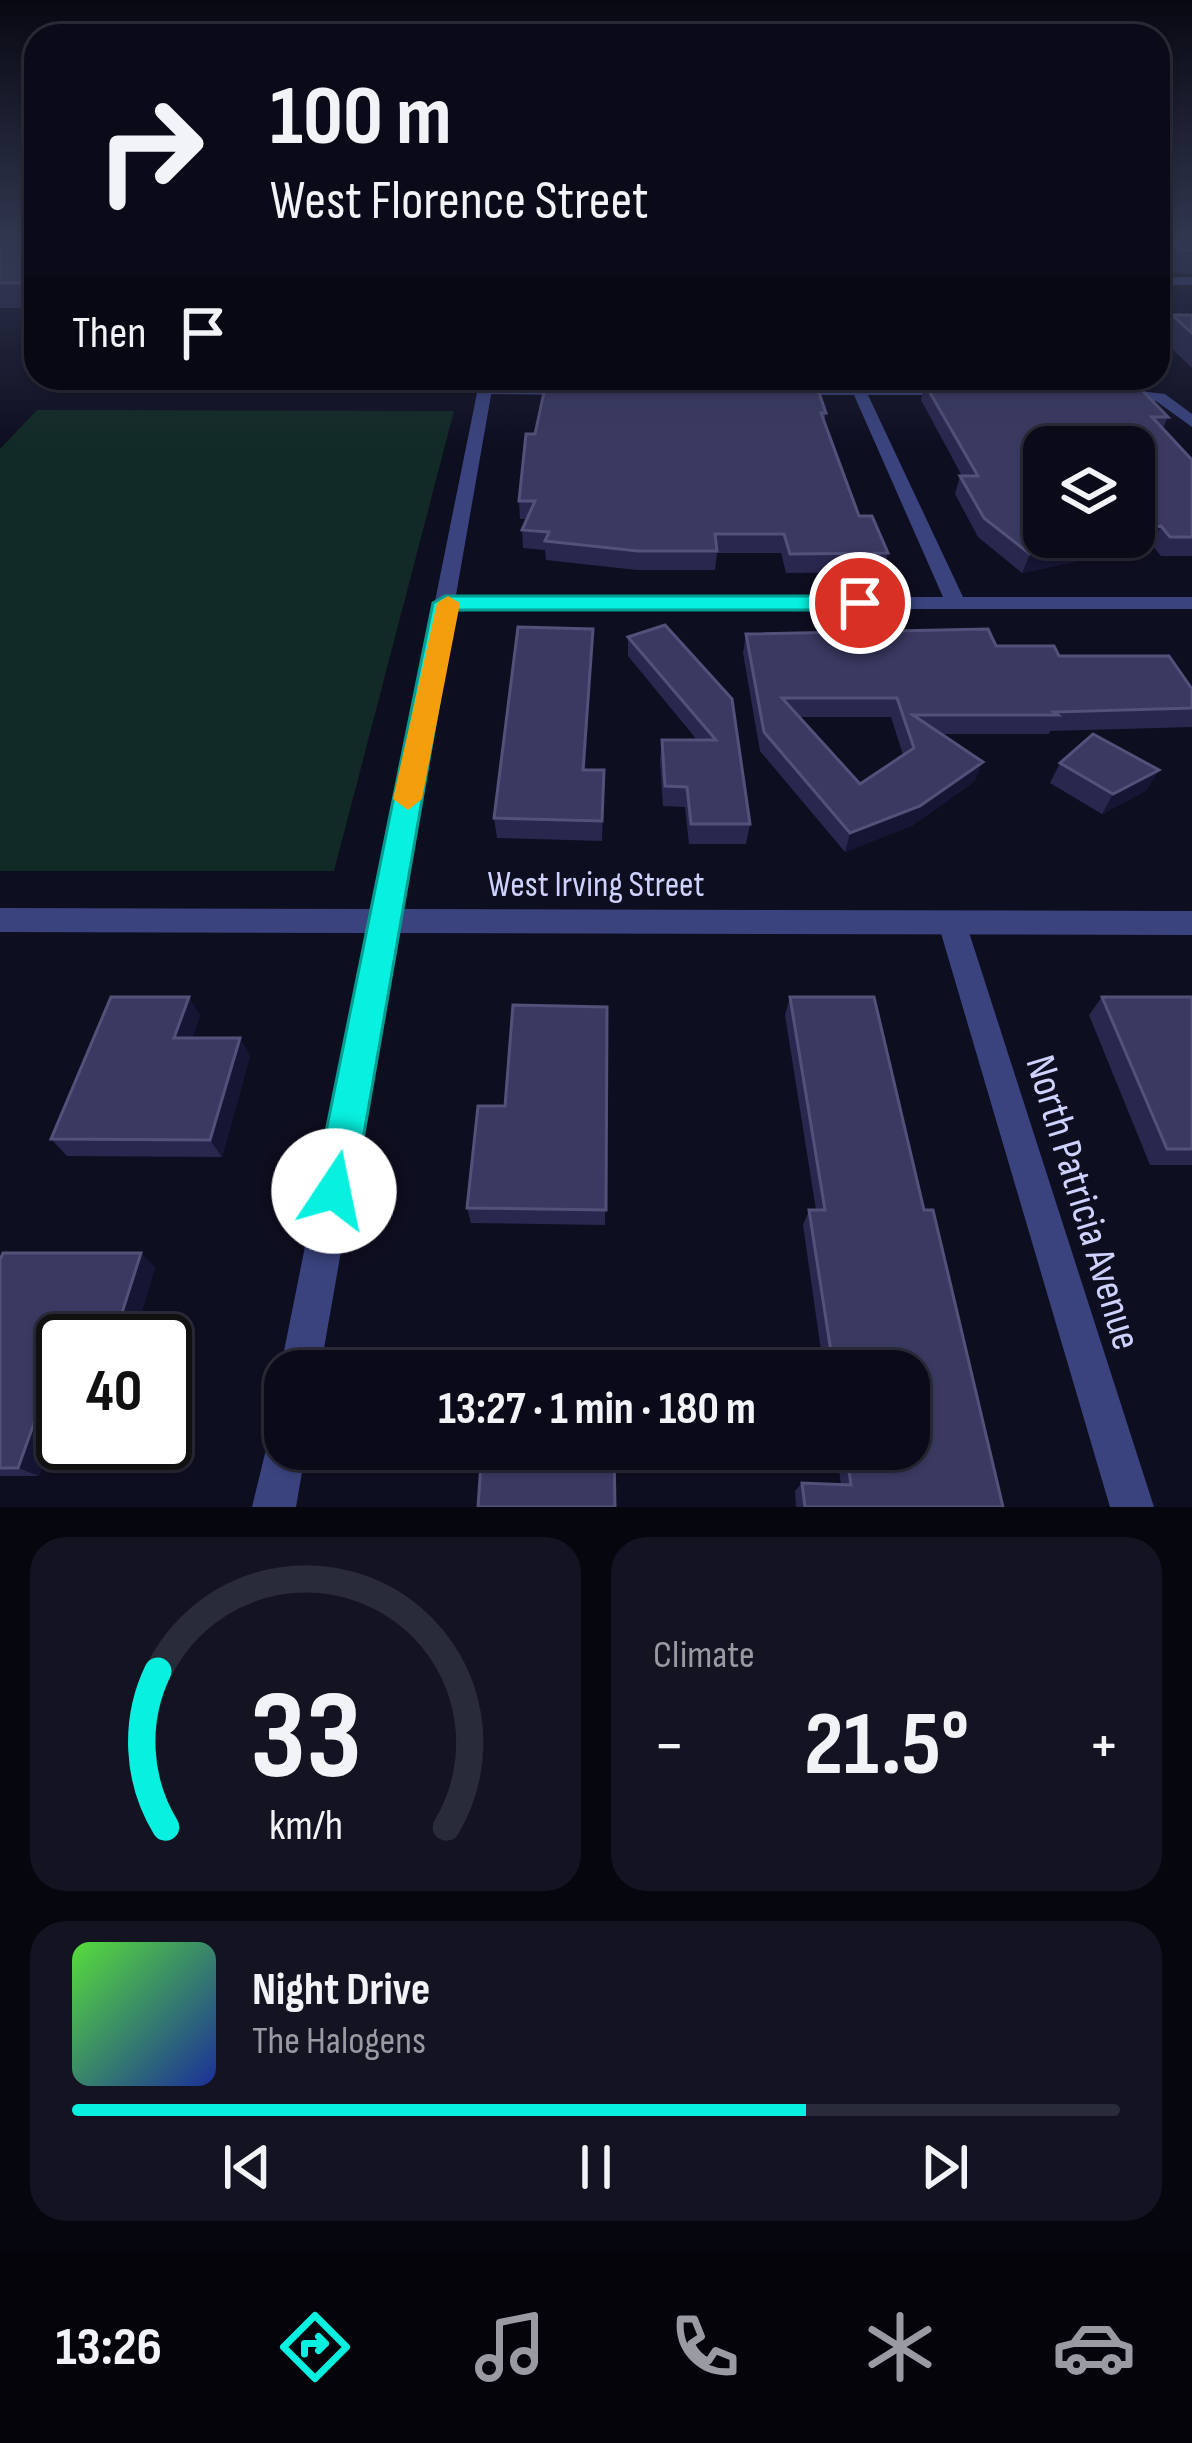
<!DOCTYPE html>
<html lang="en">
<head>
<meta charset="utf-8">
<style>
  body { margin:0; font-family:"Sofia Sans Condensed",sans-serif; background:#131322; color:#f1f3f6; height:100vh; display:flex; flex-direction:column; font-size:45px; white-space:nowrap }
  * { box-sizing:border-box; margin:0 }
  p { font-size:39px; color:#999aa2 }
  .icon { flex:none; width:66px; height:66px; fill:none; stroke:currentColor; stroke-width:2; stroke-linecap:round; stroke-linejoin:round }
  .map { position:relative; height:1507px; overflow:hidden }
  .sheet { display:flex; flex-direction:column; gap:30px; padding:30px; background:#06060e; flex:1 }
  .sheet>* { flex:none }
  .top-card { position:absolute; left:24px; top:24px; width:1146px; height:366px; border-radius:36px; box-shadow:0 3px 9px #0004,0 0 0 3px #2a2b38; background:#0a0a19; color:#f1f3f6; overflow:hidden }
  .controls { position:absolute; left:1023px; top:426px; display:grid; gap:24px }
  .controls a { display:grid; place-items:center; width:132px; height:132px; border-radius:24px; background:#0a0a19; box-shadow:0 3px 9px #0004,0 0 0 3px #2a2b38; font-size:60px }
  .speed { position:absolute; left:36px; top:1314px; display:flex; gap:24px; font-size:60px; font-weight:700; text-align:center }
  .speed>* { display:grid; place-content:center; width:156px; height:156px; border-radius:50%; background:#0a0a19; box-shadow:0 3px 9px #0004,0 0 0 3px #2a2b38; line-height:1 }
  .speed .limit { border:6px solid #111; border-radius:18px; background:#fff; color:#111 }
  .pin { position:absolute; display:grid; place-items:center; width:102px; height:102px; color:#fff; margin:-51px; border:6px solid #fff; border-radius:50%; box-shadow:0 3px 12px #0007 }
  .me { position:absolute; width:132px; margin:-66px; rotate:11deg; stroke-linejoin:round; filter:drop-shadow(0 0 9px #0008) }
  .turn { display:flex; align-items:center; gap:42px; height:252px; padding:0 48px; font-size:54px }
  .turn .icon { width:156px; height:156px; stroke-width:2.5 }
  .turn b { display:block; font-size:84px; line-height:102px }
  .then { display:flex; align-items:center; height:114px; padding:0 48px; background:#0003; gap:24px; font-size:45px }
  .big { font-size:90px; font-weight:700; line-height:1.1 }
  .sheet .tile { flex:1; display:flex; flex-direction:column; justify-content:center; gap:18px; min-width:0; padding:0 42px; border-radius:36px; background:#131322 }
  .sheet .dial { align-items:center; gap:0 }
  .dial svg { height:312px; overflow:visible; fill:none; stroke:#2a2b38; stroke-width:7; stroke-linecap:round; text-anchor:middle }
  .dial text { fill:#f1f3f6; stroke:none }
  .song { display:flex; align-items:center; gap:36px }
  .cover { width:144px; height:144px; border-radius:18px; background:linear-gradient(135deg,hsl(110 70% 55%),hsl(230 70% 35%)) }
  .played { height:12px; border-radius:6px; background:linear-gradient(90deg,#08f1e0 70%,#2a2b38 70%) }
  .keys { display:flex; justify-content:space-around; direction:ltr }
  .heat { display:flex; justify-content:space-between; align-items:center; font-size:66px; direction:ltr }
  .sheet .tiles { flex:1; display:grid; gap:30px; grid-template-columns:1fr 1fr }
  .tile:last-child { grid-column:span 2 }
  .trip { position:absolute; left:264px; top:1350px; width:666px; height:120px; border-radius:36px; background:#0a0a19; box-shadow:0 3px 9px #0004,0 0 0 3px #2a2b38; font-weight:700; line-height:120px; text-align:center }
  .dock { display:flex; height:192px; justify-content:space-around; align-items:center; background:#04040a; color:#999aa2 }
  .dock .icon { width:84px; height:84px }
  .dock .on { color:#08f1e0 }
  .dock b { font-size:54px; color:#f1f3f6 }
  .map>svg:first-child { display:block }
  .green { fill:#112a25 }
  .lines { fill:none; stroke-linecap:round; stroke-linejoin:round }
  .service { fill:#3a437e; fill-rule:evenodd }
  .minor { fill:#3a437e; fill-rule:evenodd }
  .tertiary { fill:#3a437e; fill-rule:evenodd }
  .wall { fill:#29274e; fill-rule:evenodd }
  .shaded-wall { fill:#161534 }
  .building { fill:#3a3961; stroke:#525179; stroke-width:3; fill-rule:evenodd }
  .route { fill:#08f1e0; stroke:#059d92; stroke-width:3 }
  .slow { fill:#f59e0b }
  .labels { text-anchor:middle; stroke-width:12; stroke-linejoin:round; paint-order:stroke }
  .street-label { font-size:36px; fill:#cfd2fd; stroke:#0e0e21 }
  .near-street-label { font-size:42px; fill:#cfd2fd; stroke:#0e0e21 }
</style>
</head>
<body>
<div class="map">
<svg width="1192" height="1507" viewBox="0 0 1192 1507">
  <rect width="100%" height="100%" fill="#0e0e21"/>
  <path class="green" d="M37,410l417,1 -120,460h-334v-422z"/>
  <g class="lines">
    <path class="service" d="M1158,277h34v8h-34z"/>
    <path class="minor" d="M484,387h91l7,4 -7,4 -96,-1v-6z
      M784,388h174v6l-5,1h-85l95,202h229v12h-747l-10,-6 10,-6h498l-89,-202h-65l-7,-4z
      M1113,388l52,6 27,20v13l-36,-26 -48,-6v-6z
      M952,911l10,4 4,8 188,584h-44l-172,-584 4,-8z"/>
    <path class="tertiary" d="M480,378h14l-93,531 791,2v24l-795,-2 -77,438h-35v12l-5,-12 88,-438 -368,-1v-24l373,1z
      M285,1427v22h21l-10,58h-44l18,-74z"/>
  </g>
  <path class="wall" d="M0,234h36v74h-36z
    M1158,234h34v40l-21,-2 -13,-10z
    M1172,315h20v53l-30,-29z
    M548,378h260l-1,5 19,30 -2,10 35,93 29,37 -4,19 -98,1 -5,-20h-64l-2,17h-78l-91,-10 -1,-10 -22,-2 -1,-18 5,-11h-7l-1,-18z
    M908,378h208l-2,5h-203z
    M925,384l243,33 -5,11 29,32v96h-31l-9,-11 -130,28 -44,-36 -23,-43 5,-18h2l-41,-76z
    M593,629l-8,141h19l-2,71 -105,-3 -3,-20z
    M746,634l250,12 63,10 133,33v38l-142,4 -1,3h-107l33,47 -62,44 -68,27 -85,-101 -17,-98zM800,717h91l12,38 -43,29z
    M628,637l104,62 18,125 -4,20h-57l-4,-37 -22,-1 -3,-46 2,-20h35l-69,-84z
    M1060,763l87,27 -45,24 -52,-31z
    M790,997l134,213 79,297h-207l-1,-16 7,-8 39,1 -5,-35h73v-78h-85l-21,-146 6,-15h7l-31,-195z
    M1102,997h90v168h-42l-61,-150z
    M607,1007l-2,218 -134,-2 -4,-15 38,-102z
    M200,1015l-8,23 58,18 -28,101 -155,-1 -16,-17z
    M0,1260l155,7 -22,74h-70v65l-24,70h-39z"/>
  <path class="shaded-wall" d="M1161,526l-9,19 -130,28 8,-19 80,-17h24v-5z
    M593,629v19l-10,141v-19z
    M983,762l-8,19 -62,44 -68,27 5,-19z
    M1159,770l-12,20 -45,24 11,-20z
    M189,997l11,18 -14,41 -12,-18z
    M240,1038l10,18 -28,101 -12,-17z
    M141,1253l14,14 -22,74h-20z
    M48,1384l15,9v13l-24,70 -21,-8z"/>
  <path class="building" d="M0,234h36v49h-36z
    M1158,234h34v17l-12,-1z
    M1172,315h20v18z
    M546,383l270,1 10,29h-5l38,103h13l16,37 -98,1 -6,-20h-69l2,17h-79l-93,-10 4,-9 -27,-2 13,-29h-16l7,-67h9z
    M925,384l212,1 31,32h-16l40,43v77h-22l-9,-11 -27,6v-85h-90v90h66l-80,17 -46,-36 -24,-42h18z
    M665,625l67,74 18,125h-59l-4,-37 -22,-1 -3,-46h54l-88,-103z
    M518,627l75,2 -10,141h21l-2,51 -108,-3z
    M988,629l8,17h58l5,10h110l23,33v19l-138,4 4,3h-145l70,47 -63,44 -70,27 -86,-101 -18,-98zM782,698h115l17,50 -54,36z
    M1093,734l66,36 -46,24 -53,-31z
    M111,997h78l-15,41h66l-30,102 -159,-1z
    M790,997h84l50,213h9l70,297h-198l-3,-24 49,2 -5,-36h63v-78h-75l-25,-161h16z
    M1102,997h90v152h-25z
    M513,1005l94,2 -1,203 -139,-2 11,-102h27z
    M3,1253h138l-28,88h-50v43h-15l-30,84h-18v-208z
    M482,1449h132l1,58h-137z"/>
  <linearGradient id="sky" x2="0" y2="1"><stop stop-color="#080812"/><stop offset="0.53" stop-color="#30364e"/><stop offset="1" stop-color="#30364e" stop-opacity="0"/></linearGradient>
  <rect width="1192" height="445" fill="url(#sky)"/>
  <path class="route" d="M445,596h415l12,7 -12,7h-405l-101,581 -6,14 -14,6 -14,-6 -6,-14 119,-588z"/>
  <path class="slow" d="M448,596l12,7 -38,196 -14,11 -15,-11 44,-196z"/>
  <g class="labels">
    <g class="street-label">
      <text x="596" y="896">West Irving Street</text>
    </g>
    <g class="near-street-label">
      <text transform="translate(1085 1202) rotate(73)" y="15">North Patricia Avenue</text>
    </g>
  </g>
</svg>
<div class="controls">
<a><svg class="icon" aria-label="layers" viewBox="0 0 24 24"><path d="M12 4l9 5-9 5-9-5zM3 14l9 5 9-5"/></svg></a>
</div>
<div class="speed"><div class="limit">40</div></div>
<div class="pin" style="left:860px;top:603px;background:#d93025"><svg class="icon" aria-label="arrive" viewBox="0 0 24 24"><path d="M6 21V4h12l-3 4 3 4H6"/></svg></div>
<svg class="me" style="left:334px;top:1191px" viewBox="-20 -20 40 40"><circle r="19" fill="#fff"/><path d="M0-13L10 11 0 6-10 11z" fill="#08f1e0"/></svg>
<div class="trip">13:27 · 1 min · 180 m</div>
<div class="top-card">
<div class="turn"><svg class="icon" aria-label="right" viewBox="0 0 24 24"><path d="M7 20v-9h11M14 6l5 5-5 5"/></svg><div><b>100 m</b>West Florence Street</div></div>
<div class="then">Then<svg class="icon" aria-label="arrive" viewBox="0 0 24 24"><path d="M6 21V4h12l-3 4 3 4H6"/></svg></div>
</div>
</div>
<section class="sheet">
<div class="tiles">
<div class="tile dial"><svg viewBox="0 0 100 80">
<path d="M14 69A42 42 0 1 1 86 69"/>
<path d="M14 69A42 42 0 0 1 12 29" stroke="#08f1e0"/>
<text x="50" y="56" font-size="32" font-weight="700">33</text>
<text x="50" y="72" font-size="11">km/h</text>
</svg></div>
<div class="tile"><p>Climate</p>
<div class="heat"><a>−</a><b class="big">21.5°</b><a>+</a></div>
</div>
<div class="tile">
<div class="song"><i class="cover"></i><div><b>Night Drive</b><p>The Halogens</p></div></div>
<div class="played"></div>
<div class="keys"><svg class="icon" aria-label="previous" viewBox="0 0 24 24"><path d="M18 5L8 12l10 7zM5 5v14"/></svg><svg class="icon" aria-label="pause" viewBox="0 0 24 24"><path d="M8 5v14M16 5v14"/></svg><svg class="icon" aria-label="next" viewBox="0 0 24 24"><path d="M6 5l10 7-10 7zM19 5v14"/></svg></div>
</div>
</div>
</section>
<nav class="dock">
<b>13:26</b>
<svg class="icon on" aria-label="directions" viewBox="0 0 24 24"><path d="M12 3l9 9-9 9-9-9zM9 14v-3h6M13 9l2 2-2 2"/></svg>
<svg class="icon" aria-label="music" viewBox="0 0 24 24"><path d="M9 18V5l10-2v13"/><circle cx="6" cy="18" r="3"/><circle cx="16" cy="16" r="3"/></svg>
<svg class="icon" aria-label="phone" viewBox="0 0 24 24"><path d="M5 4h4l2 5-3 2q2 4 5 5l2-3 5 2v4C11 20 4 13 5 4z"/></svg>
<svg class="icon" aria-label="climate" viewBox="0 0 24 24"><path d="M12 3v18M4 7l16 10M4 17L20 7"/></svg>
<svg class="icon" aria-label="car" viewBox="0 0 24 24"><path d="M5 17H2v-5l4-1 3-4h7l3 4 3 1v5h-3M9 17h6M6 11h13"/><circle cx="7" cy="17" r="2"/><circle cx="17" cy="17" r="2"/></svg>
</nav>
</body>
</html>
